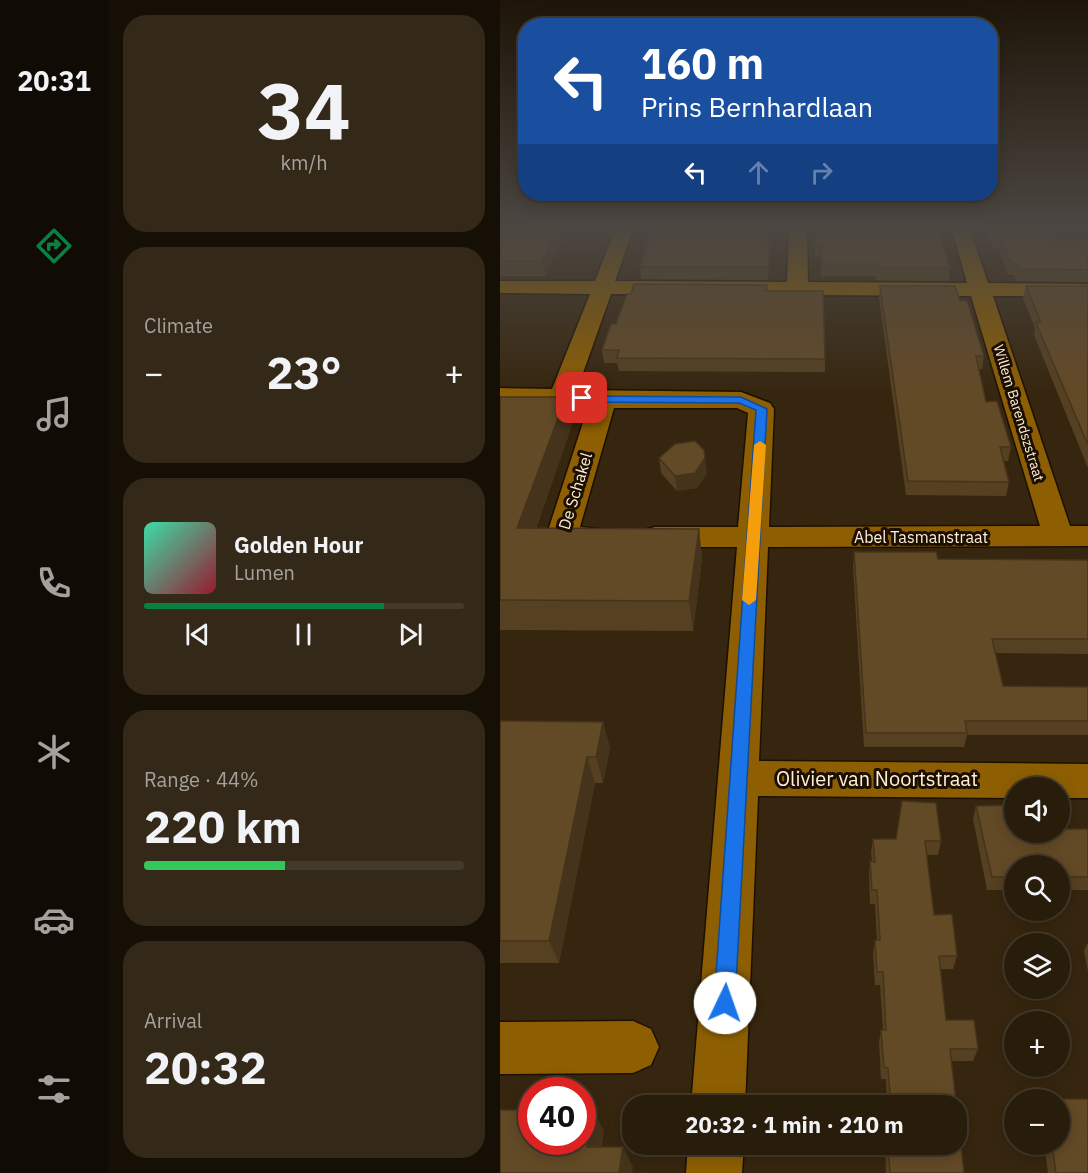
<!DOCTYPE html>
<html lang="en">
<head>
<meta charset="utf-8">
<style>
  body { margin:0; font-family:"IBM Plex Sans",sans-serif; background:#342919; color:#f1f3f6; height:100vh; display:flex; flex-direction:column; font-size:22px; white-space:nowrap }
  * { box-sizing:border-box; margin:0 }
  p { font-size:20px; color:#a5a19d }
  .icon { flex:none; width:33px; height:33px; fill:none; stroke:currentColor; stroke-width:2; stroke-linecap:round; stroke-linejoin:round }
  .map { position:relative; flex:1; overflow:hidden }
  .sheet { display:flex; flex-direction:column; gap:15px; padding:15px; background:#160f06; width:392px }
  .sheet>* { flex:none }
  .banner { position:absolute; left:18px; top:18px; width:480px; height:183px; border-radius:24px; box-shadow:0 3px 15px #0003,0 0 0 2px #443a2c; background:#1a4fa0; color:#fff; overflow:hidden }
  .fabs { position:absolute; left:504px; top:777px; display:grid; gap:12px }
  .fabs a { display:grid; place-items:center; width:66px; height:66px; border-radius:50%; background:#281c0b; box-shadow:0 3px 15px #0003,0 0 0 2px #443a2c; font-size:30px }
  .speed { position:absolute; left:18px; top:1077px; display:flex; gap:12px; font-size:30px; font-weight:700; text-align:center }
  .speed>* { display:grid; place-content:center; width:78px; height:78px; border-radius:50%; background:#281c0b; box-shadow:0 3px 15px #0003,0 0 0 2px #443a2c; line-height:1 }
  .speed .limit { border:9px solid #d22; background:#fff; color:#111 }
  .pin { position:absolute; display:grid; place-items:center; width:51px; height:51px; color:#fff; margin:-26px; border-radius:12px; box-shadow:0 3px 9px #0006 }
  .me { position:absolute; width:66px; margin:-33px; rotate:3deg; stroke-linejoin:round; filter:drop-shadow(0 0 4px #0008) }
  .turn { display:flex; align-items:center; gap:21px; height:126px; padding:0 24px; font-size:27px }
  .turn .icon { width:78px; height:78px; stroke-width:2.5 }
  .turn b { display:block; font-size:42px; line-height:51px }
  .lanes { display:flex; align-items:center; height:57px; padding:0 24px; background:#0003; justify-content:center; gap:30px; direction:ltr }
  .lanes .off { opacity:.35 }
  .big { font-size:45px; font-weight:800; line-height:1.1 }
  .sheet .widget { flex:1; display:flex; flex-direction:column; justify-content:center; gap:9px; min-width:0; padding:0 21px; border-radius:24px; background:#342919 }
  .sheet .dial { align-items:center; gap:0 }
  .dial b { font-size:78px; line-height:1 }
  .song { display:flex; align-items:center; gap:18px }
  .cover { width:72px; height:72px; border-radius:9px; background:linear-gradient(135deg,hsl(160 70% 55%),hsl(350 70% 35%)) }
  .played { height:6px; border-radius:3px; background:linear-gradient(90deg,#0b8043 75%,#443a2c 75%) }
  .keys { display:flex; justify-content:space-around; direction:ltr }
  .heat { display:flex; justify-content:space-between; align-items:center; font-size:33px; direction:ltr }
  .charge { height:9px; border-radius:4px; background:linear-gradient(90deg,#34c759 44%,#443a2c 0) }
  .trip { position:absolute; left:122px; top:1095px; width:345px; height:60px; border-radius:24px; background:#281c0b; box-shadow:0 3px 15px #0003,0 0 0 2px #443a2c; font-weight:800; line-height:60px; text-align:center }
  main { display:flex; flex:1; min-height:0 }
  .tabs { display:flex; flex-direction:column; width:108px; justify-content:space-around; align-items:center; background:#100b04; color:#a5a19d }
  .tabs .icon { width:42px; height:42px }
  .tabs .current { color:#0b8043 }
  .tabs b { font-size:27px; color:#f1f3f6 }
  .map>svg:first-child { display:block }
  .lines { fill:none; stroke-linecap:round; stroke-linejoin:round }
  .minor-casing { stroke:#1d0f00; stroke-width:3 }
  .minor { fill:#8d5f02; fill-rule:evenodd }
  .wall { fill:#554021 }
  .shaded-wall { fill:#45341b }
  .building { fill:#634a26; stroke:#45341b; stroke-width:1.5 }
  .route { fill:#1a73e8; stroke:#114b97; stroke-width:1.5 }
  .slow { fill:#f59e0b }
  .labels { text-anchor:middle; stroke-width:6; stroke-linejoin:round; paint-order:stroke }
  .far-street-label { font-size:14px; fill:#feefd9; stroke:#1d0f00 }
  .street-label { font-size:16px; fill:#feefd9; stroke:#1d0f00 }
  .near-street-label { font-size:20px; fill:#feefd9; stroke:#1d0f00 }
</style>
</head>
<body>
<main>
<nav class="tabs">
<b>20:31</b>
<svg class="icon current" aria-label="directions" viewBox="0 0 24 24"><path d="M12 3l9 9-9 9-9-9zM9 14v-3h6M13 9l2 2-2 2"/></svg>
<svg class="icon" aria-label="music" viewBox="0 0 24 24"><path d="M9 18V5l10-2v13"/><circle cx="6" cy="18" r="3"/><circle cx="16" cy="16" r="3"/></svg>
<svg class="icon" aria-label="phone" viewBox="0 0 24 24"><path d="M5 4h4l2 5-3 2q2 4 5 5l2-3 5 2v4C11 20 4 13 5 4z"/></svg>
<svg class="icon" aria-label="climate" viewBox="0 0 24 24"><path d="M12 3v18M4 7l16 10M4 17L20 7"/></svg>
<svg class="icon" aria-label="car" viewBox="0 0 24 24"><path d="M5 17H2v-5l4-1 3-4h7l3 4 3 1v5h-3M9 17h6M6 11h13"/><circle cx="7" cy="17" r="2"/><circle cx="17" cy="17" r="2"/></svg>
<svg class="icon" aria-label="filters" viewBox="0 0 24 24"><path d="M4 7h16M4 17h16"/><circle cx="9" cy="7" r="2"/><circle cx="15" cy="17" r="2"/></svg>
</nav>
<section class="sheet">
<div class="widget dial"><b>34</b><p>km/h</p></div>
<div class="widget"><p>Climate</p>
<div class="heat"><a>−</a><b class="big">23°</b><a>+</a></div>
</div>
<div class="widget">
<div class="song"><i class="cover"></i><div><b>Golden Hour</b><p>Lumen</p></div></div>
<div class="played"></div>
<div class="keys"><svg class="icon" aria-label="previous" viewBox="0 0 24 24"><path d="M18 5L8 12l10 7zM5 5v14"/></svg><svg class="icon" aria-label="pause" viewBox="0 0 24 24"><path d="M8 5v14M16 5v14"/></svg><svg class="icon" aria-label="next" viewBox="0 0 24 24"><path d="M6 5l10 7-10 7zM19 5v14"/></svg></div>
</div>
<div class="widget"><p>Range · 44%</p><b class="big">220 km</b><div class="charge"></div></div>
<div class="widget"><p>Arrival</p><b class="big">20:32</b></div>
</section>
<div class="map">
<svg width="589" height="1173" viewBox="0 0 589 1173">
  <rect width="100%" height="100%" fill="#36260f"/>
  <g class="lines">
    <g class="minor-casing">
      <path id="minor" d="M115,230h18l-18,51 172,1 2,-52h18l1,52 159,1 -15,-53h18l18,53 101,1v12h-96l77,230h19v20l-321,1 -9,214 330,3v34h-29v-10h-46v10l-256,-2 -13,310h-54l46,-559h-82l-11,-3 -5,-7 5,-7 11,-3h83l10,-114 -11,-5h-123l-34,119 29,3 5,7 -5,7c-18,5 -40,5 -58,0l-5,-7 42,-130 -88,-3v-16l52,1 38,-95 -90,-1v-12h95zM111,294l360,2 69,230 -271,1 5,-118 -4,-6 -29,-11 -164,-2z
        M133,1021l18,8 8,18 -8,18 -18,8 -133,1v-52z
        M188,1144h56l-2,29h-56z"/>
    </g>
    <use href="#minor" class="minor"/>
  </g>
  <path class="wall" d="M0,230h66l-21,46h-45z
    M271,230l-3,50 -127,-1 -1,-12z
    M314,230h125l11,38 -1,13 -73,-1v-4h-55v-19h-6z
    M485,230h62l5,10 36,-1v43l-72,-1 -2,-6h-6l-10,-26h-5z
    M267,285v6l58,68v13l-206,-1 -2,-8h-13l-2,-13 14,-26z
    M380,286l80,15 24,55 -2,13h-3l7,33 25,45 -3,14h-4l5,21 -3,14 -100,-1 -27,-197z
    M526,286h62v182l-54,-133 1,-7 -12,-30z
    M0,397h66l6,28 -36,104h163l3,30 -9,72 -193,-1z
    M159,458l48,15 -10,15 -20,3 -16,-18z
    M354,552l84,7 150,1v94l-93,-1 8,33 85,1v48h-121l-3,12h-100l-11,-180z
    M0,721l103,1 7,26 -7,35h-8l-36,180h-59z
    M476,806l38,23h74v61h-28v-24h-46v24h-27l-14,-71z
    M373,839l68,2 -3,14h-11l7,60 23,41 -4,13h-13l6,51 32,29 -5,12h-22l13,112h-78l-1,-29h71v-38h-69l-1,-27h-5l-2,-37 2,-12h2l-3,-45h-5l-2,-31 2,-14h2l-2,-36h-5l-1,-28 1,-15h2l-1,-8z
    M587,944h1v28l-4,-21z
    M545,1099h43v74h-40l-4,-29h16v-44h-16z"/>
  <path class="shaded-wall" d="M57,230h9l-21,46 -3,-15z
    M270,230h1l-3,50v-13z
    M66,397l6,28 -46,133 -9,-30z
    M205,458l2,15 -10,15 -20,3 -2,-15z
    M199,529l3,30 -9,72 -4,-30z
    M103,722l7,26 -7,35 -7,-26z
    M87,757l8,26 -36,180 -10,-22z
    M92,1109l12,21 -5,37 -12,-20z
    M123,1147l10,20 -1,6h-13z"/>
  <path class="building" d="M0,230h57l-15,31h-42z
    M151,230h119l-2,37h-128z
    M315,230h124l11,38h-73v-4h-55l-1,-19h-6z
    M492,230h55l5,10 36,-1v31l-69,-1 -3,-6h-5l-11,-25h-5z
    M134,284l133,1 -1,6h57l2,68 -208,-1 2,-8h-17l9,-26h5l11,-30h4z
    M380,286h75l5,15h7l17,55h-8l10,46 11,-1 14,46h-11l9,35 -101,-1z
    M526,286h62v159l-52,-122 5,-1z
    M0,397h66l-49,131 182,1 -10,72 -189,-1z
    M195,441l9,9 1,8 -10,15 -20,3 -16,-18 16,-14z
    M354,552h82l2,7 150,1v79h-96l11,47 85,1v34h-123l2,12h-101z
    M0,721l103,1 -7,35h-9l-38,184h-49z
    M402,801l34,2 5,38h-16l9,74 18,-1 5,42h-18l7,64h28l4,29h-28l14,124h-74l-2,-29h68v-38h-65l-3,-38 -4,-1 -3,-37h5l-3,-58h-6l-2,-32h5l-3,-50h-5l-2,-29 5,1 -2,-23h23z
    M510,805l4,27h46v-3h28v48h-28v-11h-46v11h-22l-16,-71z
    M545,1099h43v74h-32l-4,-29h8v-44z
    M82,1109h10l-5,38h36l-4,26h-119v-63h32v32h50z"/>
  <linearGradient id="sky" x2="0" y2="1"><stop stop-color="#1e1508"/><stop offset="0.58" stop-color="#4c4742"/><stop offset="1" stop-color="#4c4742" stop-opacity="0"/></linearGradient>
  <rect width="589" height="394" fill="url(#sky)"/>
  <path class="route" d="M79,396l162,1 26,12 -32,594 -3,7 -7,3 -8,-3 -3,-7 42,-593 -17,-7 -157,-1 -5,-4z"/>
  <path class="slow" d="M260,441l6,4 -10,155 -7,5 -7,-5 12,-155z"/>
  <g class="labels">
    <g class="far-street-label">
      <text transform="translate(519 413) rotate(73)" y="5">Willem Barendszstraat</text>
    </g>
    <g class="street-label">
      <text transform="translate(75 491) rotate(-73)" y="6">De Schakel</text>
      <text x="421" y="543">Abel Tasmanstraat</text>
    </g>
    <g class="near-street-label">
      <text x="377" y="786">Olivier van Noortstraat</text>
    </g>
  </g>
</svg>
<div class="fabs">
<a><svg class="icon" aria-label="sound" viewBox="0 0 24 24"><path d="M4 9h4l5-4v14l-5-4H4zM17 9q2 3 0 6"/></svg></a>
<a><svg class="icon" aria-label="search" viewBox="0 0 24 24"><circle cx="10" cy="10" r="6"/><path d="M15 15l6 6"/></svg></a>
<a><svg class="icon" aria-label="layers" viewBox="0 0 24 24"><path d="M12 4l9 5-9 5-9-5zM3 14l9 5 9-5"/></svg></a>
<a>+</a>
<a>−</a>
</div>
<div class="speed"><div class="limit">40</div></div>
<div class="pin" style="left:82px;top:398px;background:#d93025"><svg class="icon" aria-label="arrive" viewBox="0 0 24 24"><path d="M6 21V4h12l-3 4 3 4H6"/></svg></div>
<svg class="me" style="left:225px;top:1003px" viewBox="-20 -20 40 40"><circle r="19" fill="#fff"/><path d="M0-13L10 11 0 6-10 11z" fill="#1a73e8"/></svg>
<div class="trip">20:32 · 1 min · 210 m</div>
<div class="banner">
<div class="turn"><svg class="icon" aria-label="left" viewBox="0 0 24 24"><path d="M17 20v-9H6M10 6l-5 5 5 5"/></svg><div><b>160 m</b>Prins Bernhardlaan</div></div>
<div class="lanes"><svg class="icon" aria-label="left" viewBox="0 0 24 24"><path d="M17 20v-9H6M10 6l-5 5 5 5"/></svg><svg class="icon off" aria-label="ahead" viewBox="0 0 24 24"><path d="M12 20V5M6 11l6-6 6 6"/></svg><svg class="icon off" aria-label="right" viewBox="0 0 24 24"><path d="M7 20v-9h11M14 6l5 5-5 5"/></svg></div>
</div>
</div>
</main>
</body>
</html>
